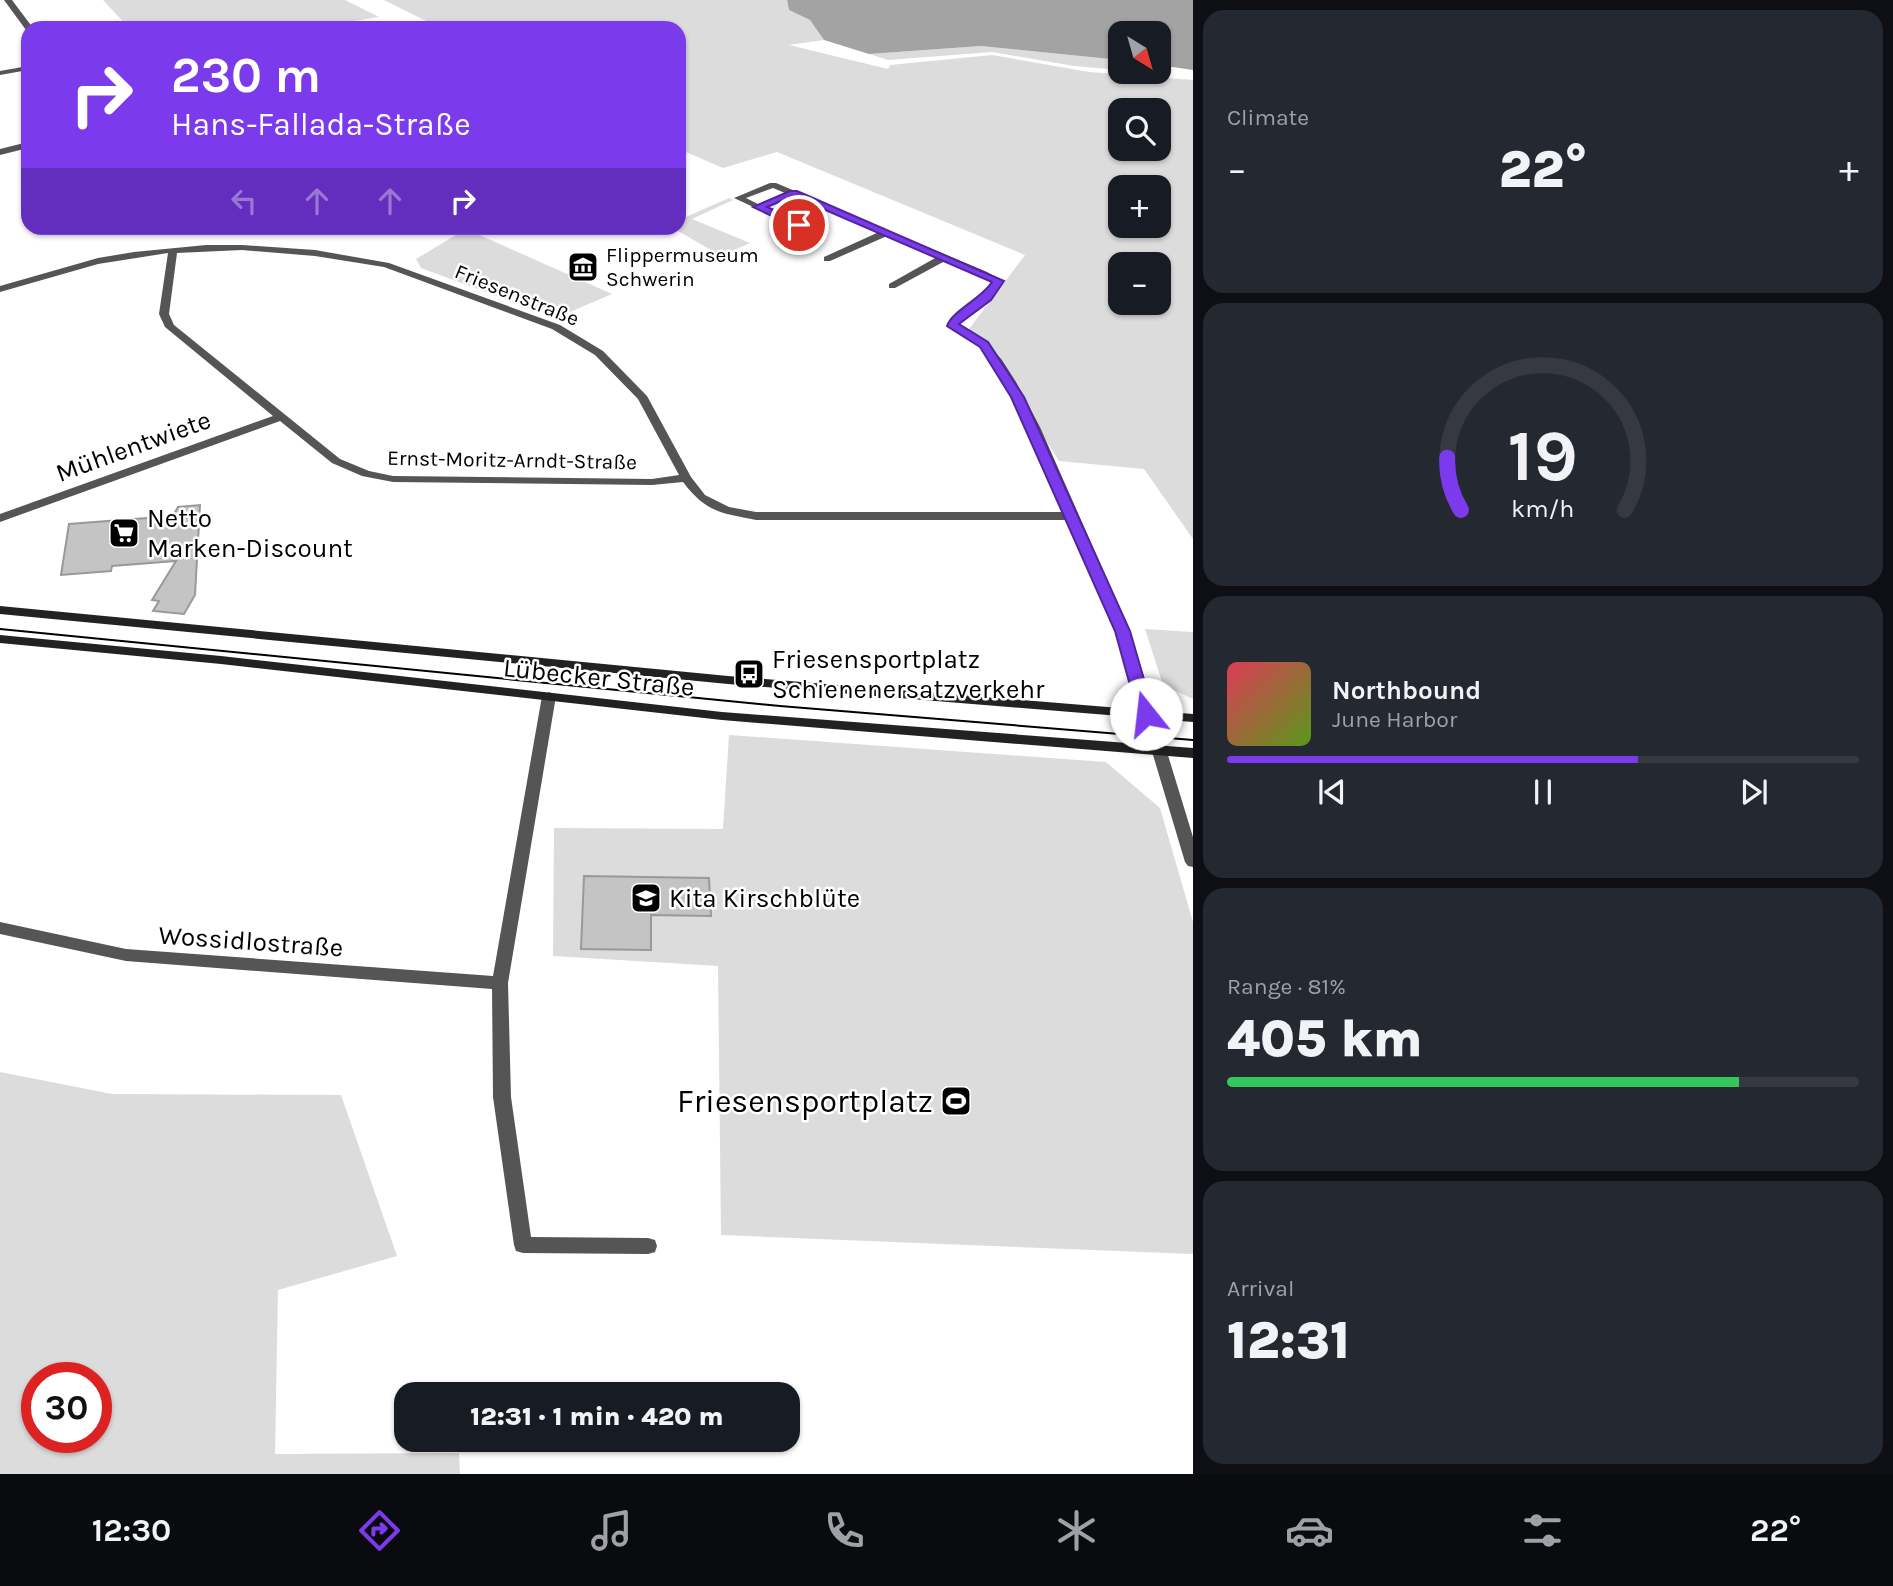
<!DOCTYPE html>
<html lang="en">
<head>
<meta charset="utf-8">
<style>
  body { margin:0; font-family:Karla,sans-serif; background:#242831; color:#f1f3f6; height:100vh; display:flex; flex-direction:column; font-size:26px; white-space:nowrap }
  * { box-sizing:border-box; margin:0 }
  p { font-size:23px; color:#9ea1a6 }
  .icon { flex:none; width:38px; height:38px; fill:none; stroke:currentColor; stroke-width:2; stroke-linecap:round; stroke-linejoin:round }
  .map { position:relative; flex:1; overflow:hidden }
  .sheet { display:flex; flex-direction:column; gap:10px; padding:10px; background:#0d0f14; width:700px }
  .sheet>* { flex:none }
  .banner { position:absolute; left:21px; top:21px; width:665px; height:214px; border-radius:21px; box-shadow:0 2px 5px #0004; background:#7c3aed; color:#fff; overflow:hidden }
  .needle { width:46px; rotate:143deg }
  .controls { position:absolute; left:1108px; top:21px; display:grid; gap:14px }
  .controls a { display:grid; place-items:center; width:63px; height:63px; border-radius:14px; background:#171b24; box-shadow:0 2px 5px #0004; font-size:35px }
  .speed { position:absolute; left:21px; top:1362px; display:flex; gap:14px; font-size:35px; font-weight:700; text-align:center }
  .speed>* { display:grid; place-content:center; width:91px; height:91px; border-radius:50%; background:#171b24; box-shadow:0 2px 5px #0004; line-height:1 }
  .speed .limit { border:10px solid #d22; background:#fff; color:#111 }
  .pin { position:absolute; display:grid; place-items:center; width:60px; height:60px; color:#fff; margin:-30px; border:4px solid #fff; border-radius:50%; box-shadow:0 2px 7px #0007 }
  .me { position:absolute; width:77px; margin:-38px; rotate:344deg; stroke-linejoin:round; filter:drop-shadow(0 0 5px #0008) }
  .turn { display:flex; align-items:center; gap:24px; height:147px; padding:0 35px; font-size:32px }
  .turn .icon { width:91px; height:91px; stroke-width:2.5 }
  .turn b { display:block; font-size:49px; line-height:60px }
  .lanes { display:flex; align-items:center; height:66px; padding:0 35px; background:#0003; justify-content:center; gap:35px; direction:ltr }
  .lanes .off { opacity:.35 }
  .big { font-size:52px; font-weight:800; line-height:1.1 }
  .sheet .widget { flex:1; display:flex; flex-direction:column; justify-content:center; gap:10px; min-width:0; padding:0 24px; border-radius:21px; background:#242831 }
  .sheet .dial { align-items:center; gap:0 }
  .dial svg { height:182px; overflow:visible; fill:none; stroke:#363941; stroke-width:7; stroke-linecap:round; text-anchor:middle }
  .dial text { fill:#f1f3f6; stroke:none }
  .song { display:flex; align-items:center; gap:21px }
  .cover { width:84px; height:84px; border-radius:10px; background:linear-gradient(135deg,hsl(350 70% 55%),hsl(90 70% 35%)) }
  .played { height:7px; border-radius:4px; background:linear-gradient(90deg,#7c3aed 65%,#363941 65%) }
  .keys { display:flex; justify-content:space-around; direction:ltr }
  .heat { display:flex; justify-content:space-between; align-items:center; font-size:38px; direction:ltr }
  .charge { height:10px; border-radius:5px; background:linear-gradient(90deg,#34c759 81%,#363941 0) }
  .trip { position:absolute; left:394px; top:1382px; width:406px; height:70px; border-radius:21px; background:#171b24; box-shadow:0 2px 5px #0004; font-weight:800; line-height:70px; text-align:center }
  .tabs { display:flex; height:112px; justify-content:space-around; align-items:center; background:#090b0e; color:#9ea1a6 }
  .tabs .icon { width:49px; height:49px }
  .tabs .active { color:#7c3aed }
  .tabs b { font-size:32px; color:#f1f3f6 }
  main { display:flex; flex:1; min-height:0 }
  .map>svg:first-child { display:block }
  .green { fill:#dcdcdc; fill-rule:evenodd }
  .water { fill:#a3a3a3 }
  .building { fill:#c4c4c4; stroke:#999; stroke-width:2 }
  .lines { fill:none; stroke-linecap:round; stroke-linejoin:round }
  .street { fill:#555; fill-rule:evenodd }
  .secondary { fill:#222; fill-rule:evenodd }
  .tram { stroke:#000; stroke-width:2 }
  .route { fill:#7c3aed; stroke:#51269a; stroke-width:2 }
  .labels { text-anchor:middle; stroke-width:5; stroke-linejoin:round; paint-order:stroke }
  .far-poi-label { font-size:21px; fill:#000; stroke:#fff; text-anchor:start }
  .far-street-label { font-size:21px; fill:#000; stroke:#fff }
  .street-label { font-size:26px; fill:#000; stroke:#fff }
  .poi-label { font-size:26px; fill:#000; stroke:#fff; text-anchor:start }
  .near-poi-label { font-size:32px; fill:#000; stroke:#fff; text-anchor:end }
</style>
</head>
<body>
<main>
<div class="map">
<svg width="1193" height="1474" viewBox="0 0 1193 1474">
  <rect width="100%" height="100%" fill="#fff"/>
  <path class="green" d="M103,0h242l34,17 -67,11h-183z
    M384,0h403l2,10 21,10 14,20 -35,5 99,24 2,-4 102,-10 97,17 104,8v459l-49,-70 -85,-8 -64,-101 -29,-27 59,-78 -248,-103 -54,16 -44,-19v-121h-239zM1120,110h38v39h-38zM1120,187h38v39h-38zM1120,264h38v39h-38z
    M981,46l139,14v10l-46,-4 -82,-14 -104,8 -19,-6z
    M729,198l4,2 -41,19 58,24 -29,13 -48,-28h6v-8z
    M466,229l146,65 -56,24 -135,-50 -5,-9z
    M1145,629l48,3v67l-30,-14z
    M729,735l377,27 54,46 33,114v332l-472,-19 -3,-269 -165,-10 1,-128 169,1z
    M0,1072l112,22 229,1 56,161 -119,34 -3,164 184,-1 1,21h-460zM96,1377v60h-59v-60z"/>
  <path class="water" d="M787,0h406v70l-34,-5 -1,-32h-38v27l-139,-14 -112,8 -45,-14 -14,-20 -21,-10z"/>
  <path class="building" d="M200,505l-5,90 -11,19 -31,-3 6,-10 -7,-1 24,-39 -64,5 -1,5 -50,4 8,-51 104,-8 5,-9z
    M584,876l125,2 2,38 -60,-1v35l-70,-1z"/>
  <g class="lines">
    <path class="street" d="M4,0h8l21,28 -7,2z
      M28,66v4l-28,5v-4z
      M28,142v6l-28,7v-6z
      M770,183h6l211,89 16,9 -13,19 -30,21 -2,4 27,16 17,19 14,22 24,45 90,204 63,206v30l-5,-1 -3,-4 -69,-231 -49,-111h-311c-36,-7 -50,-8 -73,-38l-31,3 -259,-3 -31,-6 -30,-13 -52,-42 -280,101v-8l273,-98 -108,-89 -6,-13 9,-61 -70,11 -98,28v-6l98,-28 36,-6 72,-7h36l73,5 74,13 171,62 43,26 44,45 44,81 14,18 24,12 27,5h308c-20,-49 -45,-129 -84,-165 -10,-9 -23,-13 -32,-21l3,-8 32,-22 9,-14 -47,-21 -50,27h-6v-4l48,-27 -50,-21 -57,25h-6v-4l55,-25 -86,-36 -27,11 35,16v4l-3,1 -64,-30zM773,188l12,5 -27,11 -12,-6zM242,250l73,6 69,11 168,62 43,26 43,44 41,76 -27,4 -259,-3 -24,-5 -29,-12 -166,-134 -5,-11 8,-61z
      M549,692l7,4 -48,287 3,114 20,140 117,1 7,2 2,6 -2,6 -7,2 -125,-1 -7,-2 -2,-6 -21,-148 -1,-108 -366,-28 -126,-27v-12l126,27 367,27 49,-280z"/>
    <path class="secondary" d="M0,606l728,70 465,38v8l-465,-38 -728,-70z
      M0,635l221,21 501,56 471,36v10l-471,-38 -501,-56 -221,-21z"/>
    <path class="tram" d="M0,629l780,77 413,34"/>
  </g>
  <path class="route" d="M790,191h7l207,90 -13,19 -32,24 29,18 36,55 106,234 24,83 -2,3 -6,2 -8,-5 -23,-83 -104,-234 -31,-50 -33,-21c5,-15 34,-27 45,-44l-199,-86 -26,11 35,15v5h-7l-42,-20z"/>
  <defs>
    <g id="museum-square" transform="scale(1.575)"><rect x="-9" y="-9" width="18" height="18" rx="4" fill="#000" stroke="#fff"/><path d="M0-6L6-3V-2H-6V-3ZM-5-1h2V3h-2ZM-1-1h2V3h-2ZM3-1h2V3H3ZM-6 4H6V6H-6Z" fill="#fff"/></g>
    <g id="supermarket-square" transform="scale(1.575)"><rect x="-9" y="-9" width="18" height="18" rx="4" fill="#000" stroke="#fff"/><path d="M-6-5.5h2.5l.6 2H6L4.5 2H-2.5L-4.4-4H-6ZM-1.5 3.2a1.3 1.3 0 1 0 .1 0ZM3 3.2a1.3 1.3 0 1 0 .1 0Z" fill="#fff"/></g>
    <g id="bus-square" transform="scale(1.575)"><rect x="-9" y="-9" width="18" height="18" rx="4" fill="#000" stroke="#fff"/><path d="M-5-6H5V4H4V6H2V4H-2V6H-4V4H-5ZM-3.5-4V0h7V-4ZM-3.5 1.2v1.5H-2V1.2ZM2 1.2v1.5H3.5V1.2Z" fill="#fff"/></g>
    <g id="school-square" transform="scale(1.575)"><rect x="-9" y="-9" width="18" height="18" rx="4" fill="#000" stroke="#fff"/><path d="M0-5L7-2L0 1L-7-2ZM-4 1L0 2.5L4 1V4Q0 6-4 4Z" fill="#fff"/></g>
    <g id="stadium-square" transform="scale(1.575)"><rect x="-9" y="-9" width="18" height="18" rx="4" fill="#000" stroke="#fff"/><path d="M0-5a6.5 5 0 1 0 0 10a6.5 5 0 1 0 0-10ZM-3.5-1.8h7v3.6h-7Z" fill="#fff"/></g>
  </defs>
  <g fill-rule="evenodd">
    <use href="#museum-square" x="583" y="267"/>
    <use href="#supermarket-square" x="124" y="533"/>
    <use href="#bus-square" x="749" y="674"/>
    <use href="#school-square" x="646" y="898"/>
    <use href="#stadium-square" x="956" y="1101"/>
  </g>
  <g class="labels">
    <g class="far-poi-label">
      <text x="606" y="262">Flippermuseum<tspan x="606" dy="24">Schwerin</tspan></text>
    </g>
    <g class="far-street-label">
      <text transform="translate(517 295) rotate(22)" y="7">Friesenstraße</text>
      <text transform="translate(512 460) rotate(1)" y="7">Ernst-Moritz-Arndt-Straße</text>
    </g>
    <g class="street-label">
      <text transform="translate(133 446) rotate(-20)" y="9">Mühlentwiete</text>
      <text transform="translate(599 677) rotate(6)" y="9">Lübecker Straße</text>
      <text transform="translate(251 941) rotate(4)" y="9">Wossidlostraße</text>
    </g>
    <g class="poi-label">
      <text x="147" y="527">Netto<tspan x="147" dy="30">Marken-Discount</tspan></text>
      <text x="772" y="668">Friesensportplatz<tspan x="772" dy="30">Schienenersatzverkehr</tspan></text>
      <text x="669" y="907">Kita Kirschblüte</text>
    </g>
    <g class="near-poi-label">
      <text x="933" y="1112">Friesensportplatz</text>
    </g>
  </g>
</svg>
<div class="controls">
<a><svg class="needle" viewBox="-14 -14 28 28"><path d="M0-13l5 13h-10z" fill="#e53935"/><path d="M0 13l5-13h-10z" fill="#9ea1a6"/></svg></a>
<a><svg class="icon" aria-label="search" viewBox="0 0 24 24"><circle cx="10" cy="10" r="6"/><path d="M15 15l6 6"/></svg></a>
<a>+</a>
<a>−</a>
</div>
<div class="speed"><div class="limit">30</div></div>
<div class="pin" style="left:799px;top:225px;background:#d93025"><svg class="icon" aria-label="arrive" viewBox="0 0 24 24"><path d="M6 21V4h12l-3 4 3 4H6"/></svg></div>
<svg class="me" style="left:1146px;top:714px" viewBox="-20 -20 40 40"><circle r="19" fill="#fff"/><path d="M0-13L10 11 0 6-10 11z" fill="#7c3aed"/></svg>
<div class="trip">12:31 · 1 min · 420 m</div>
<div class="banner">
<div class="turn"><svg class="icon" aria-label="right" viewBox="0 0 24 24"><path d="M7 20v-9h11M14 6l5 5-5 5"/></svg><div><b>230 m</b>Hans-Fallada-Straße</div></div>
<div class="lanes"><svg class="icon off" aria-label="left" viewBox="0 0 24 24"><path d="M17 20v-9H6M10 6l-5 5 5 5"/></svg><svg class="icon off" aria-label="ahead" viewBox="0 0 24 24"><path d="M12 20V5M6 11l6-6 6 6"/></svg><svg class="icon off" aria-label="ahead" viewBox="0 0 24 24"><path d="M12 20V5M6 11l6-6 6 6"/></svg><svg class="icon" aria-label="right" viewBox="0 0 24 24"><path d="M7 20v-9h11M14 6l5 5-5 5"/></svg></div>
</div>
</div>
<section class="sheet">
<div class="widget"><p>Climate</p>
<div class="heat"><a>−</a><b class="big">22°</b><a>+</a></div>
</div>
<div class="widget dial"><svg viewBox="0 0 100 80">
<path d="M14 69A42 42 0 1 1 86 69"/>
<path d="M14 69A42 42 0 0 1 8 46" stroke="#7c3aed"/>
<text x="50" y="56" font-size="32" font-weight="700">19</text>
<text x="50" y="72" font-size="11">km/h</text>
</svg></div>
<div class="widget">
<div class="song"><i class="cover"></i><div><b>Northbound</b><p>June Harbor</p></div></div>
<div class="played"></div>
<div class="keys"><svg class="icon" aria-label="previous" viewBox="0 0 24 24"><path d="M18 5L8 12l10 7zM5 5v14"/></svg><svg class="icon" aria-label="pause" viewBox="0 0 24 24"><path d="M8 5v14M16 5v14"/></svg><svg class="icon" aria-label="next" viewBox="0 0 24 24"><path d="M6 5l10 7-10 7zM19 5v14"/></svg></div>
</div>
<div class="widget"><p>Range · 81%</p><b class="big">405 km</b><div class="charge"></div></div>
<div class="widget"><p>Arrival</p><b class="big">12:31</b></div>
</section>
</main>
<nav class="tabs">
<b>12:30</b>
<svg class="icon active" aria-label="directions" viewBox="0 0 24 24"><path d="M12 3l9 9-9 9-9-9zM9 14v-3h6M13 9l2 2-2 2"/></svg>
<svg class="icon" aria-label="music" viewBox="0 0 24 24"><path d="M9 18V5l10-2v13"/><circle cx="6" cy="18" r="3"/><circle cx="16" cy="16" r="3"/></svg>
<svg class="icon" aria-label="phone" viewBox="0 0 24 24"><path d="M5 4h4l2 5-3 2q2 4 5 5l2-3 5 2v4C11 20 4 13 5 4z"/></svg>
<svg class="icon" aria-label="climate" viewBox="0 0 24 24"><path d="M12 3v18M4 7l16 10M4 17L20 7"/></svg>
<svg class="icon" aria-label="car" viewBox="0 0 24 24"><path d="M5 17H2v-5l4-1 3-4h7l3 4 3 1v5h-3M9 17h6M6 11h13"/><circle cx="7" cy="17" r="2"/><circle cx="17" cy="17" r="2"/></svg>
<svg class="icon" aria-label="filters" viewBox="0 0 24 24"><path d="M4 7h16M4 17h16"/><circle cx="9" cy="7" r="2"/><circle cx="15" cy="17" r="2"/></svg>
<b>22°</b>
</nav>
</body>
</html>
